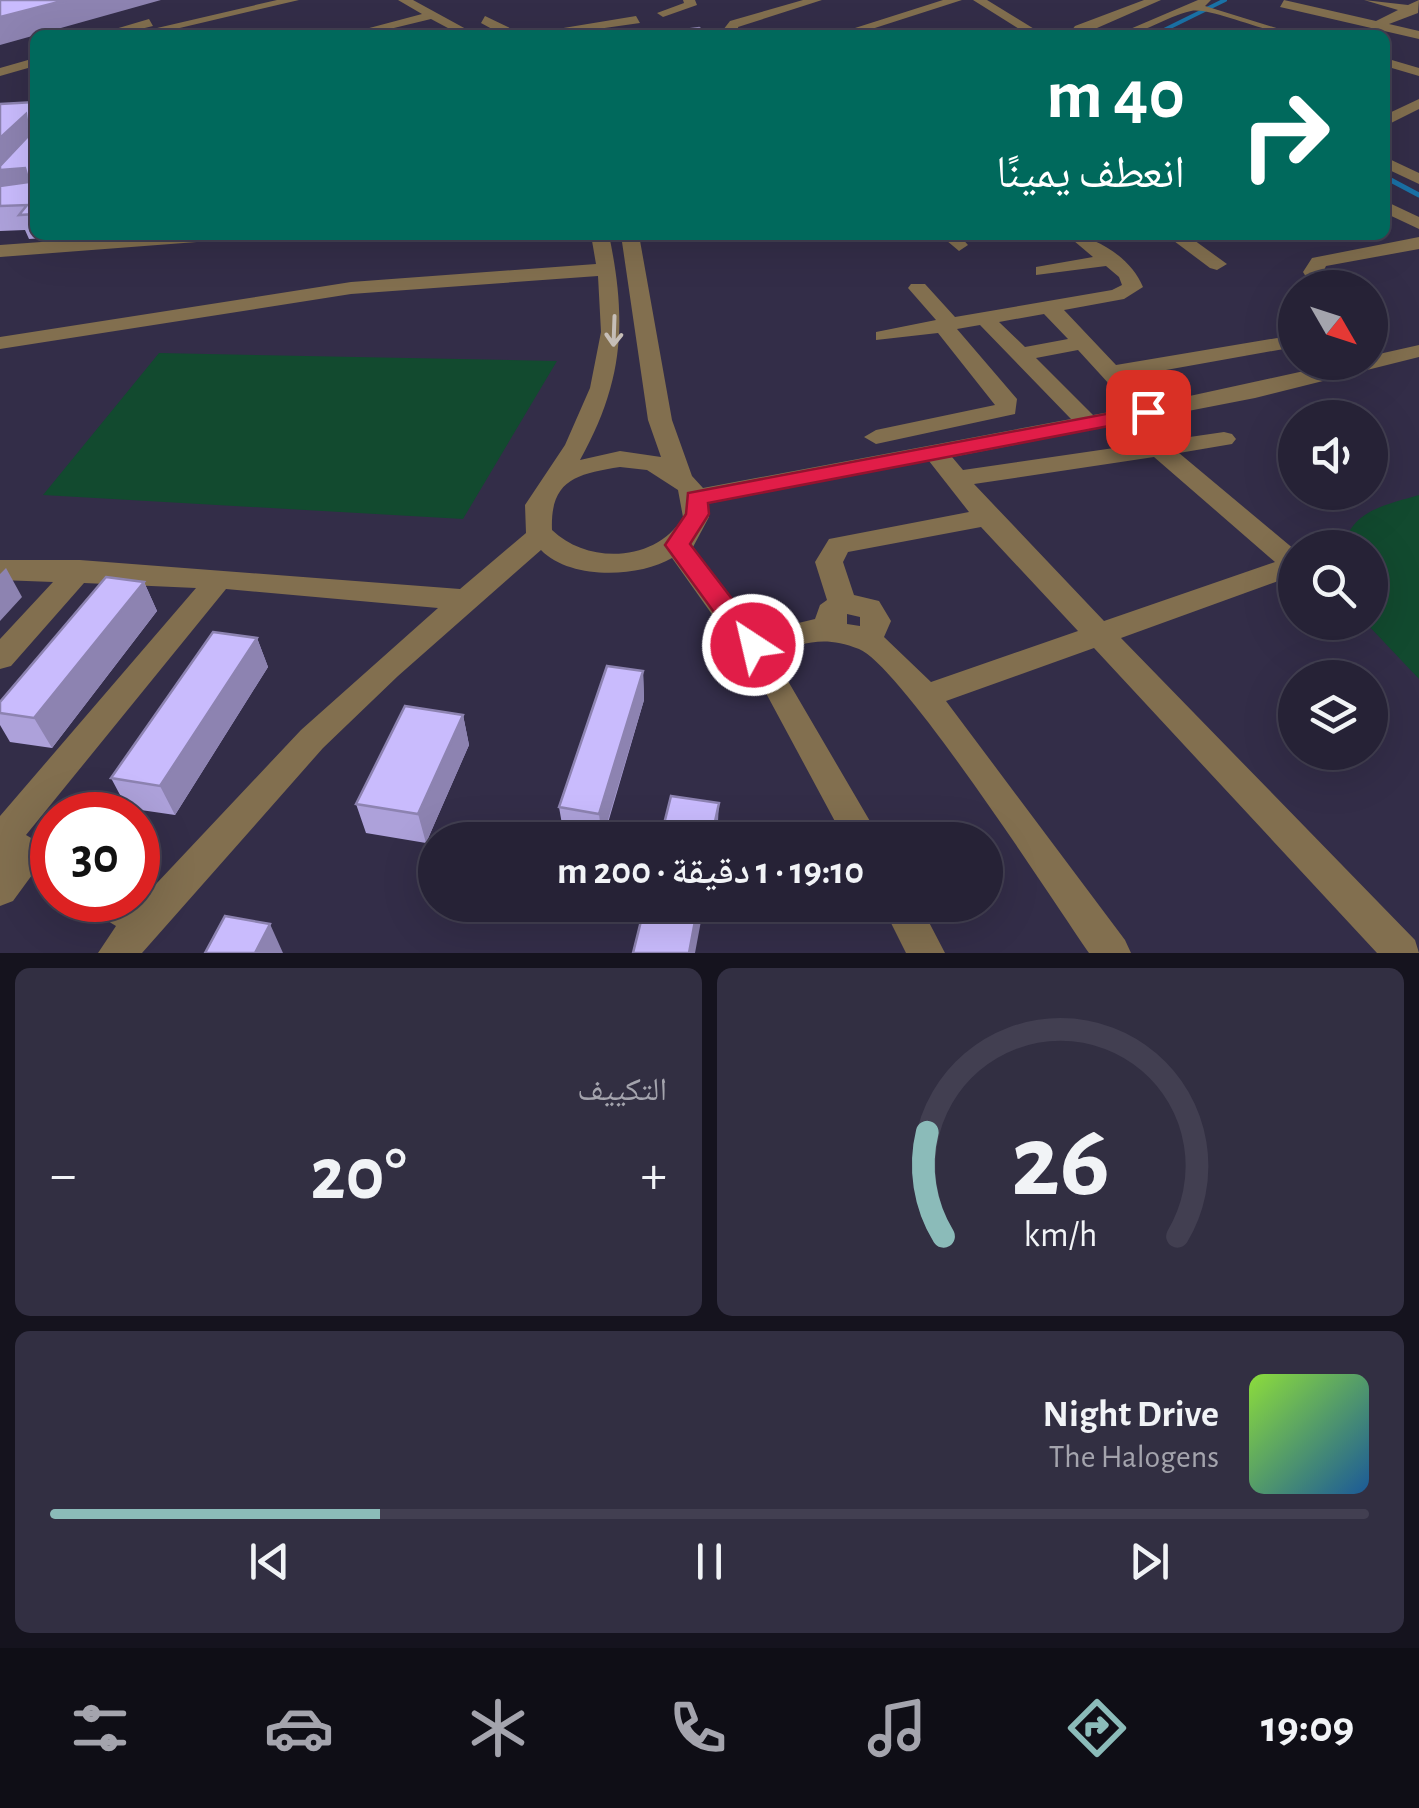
<!DOCTYPE html>
<html lang="ar">
<head>
<meta charset="utf-8">
<style>
  body { margin:0; font-family:"Alegreya Sans","Noto Naskh Arabic",sans-serif; background:#322f42; color:#f1f3f6; direction:rtl; height:100vh; display:flex; flex-direction:column; font-size:38px; white-space:nowrap }
  * { box-sizing:border-box; margin:0 }
  p { font-size:32px; color:#a4a4ad }
  .icon { flex:none; width:55px; height:55px; fill:none; stroke:currentColor; stroke-width:2; stroke-linecap:round; stroke-linejoin:round }
  .map { position:relative; height:953px; overflow:hidden; direction:ltr }
  .drawer { display:flex; flex-direction:column; gap:15px; padding:15px; background:#15131e; flex:1 }
  .drawer>* { flex:none }
  .guide { position:absolute; left:30px; top:30px; width:1360px; height:210px; border-radius:15px; box-shadow:0 10px 40px #0002,0 0 0 2px #423f51; direction:rtl; background:#00695c; color:#fff; overflow:hidden }
  .needle { width:65px; rotate:129deg }
  .fabs { position:absolute; left:1278px; top:270px; display:grid; gap:20px }
  .fabs a { display:grid; place-items:center; width:110px; height:110px; border-radius:50%; background:#262236; box-shadow:0 10px 40px #0002,0 0 0 2px #423f51; font-size:50px }
  .speed { position:absolute; left:30px; top:792px; display:flex; gap:20px; font-size:50px; font-weight:700; text-align:center }
  .speed>* { display:grid; place-content:center; width:130px; height:130px; border-radius:50%; background:#262236; box-shadow:0 10px 40px #0002,0 0 0 2px #423f51; line-height:1 }
  .speed .limit { border:15px solid #d22; background:#fff; color:#111 }
  .pin { position:absolute; display:grid; place-items:center; width:85px; height:85px; color:#fff; margin:-42px; border-radius:20px; box-shadow:0 5px 15px #0006 }
  .me { position:absolute; width:110px; margin:-55px; rotate:325deg; stroke-linejoin:round; filter:drop-shadow(0 0 8px #0008) }
  .turn { display:flex; align-items:center; gap:35px; height:210px; padding:0 40px; font-size:45px }
  .turn .icon { width:130px; height:130px; stroke-width:2.5 }
  .turn b { display:block; font-size:70px; line-height:85px }
  .big { font-size:75px; font-weight:600; line-height:1.1 }
  .drawer .card { flex:1; display:flex; flex-direction:column; justify-content:center; gap:15px; min-width:0; padding:0 35px; border-radius:15px; background:#322f42 }
  .drawer .dial { align-items:center; gap:0 }
  .dial svg { height:260px; overflow:visible; fill:none; stroke:#423f51; stroke-width:7; stroke-linecap:round; text-anchor:middle }
  .dial text { fill:#f1f3f6; stroke:none }
  .song { display:flex; align-items:center; gap:30px }
  .cover { width:120px; height:120px; border-radius:15px; background:linear-gradient(135deg,hsl(90 70% 55%),hsl(210 70% 35%)) }
  .played { height:10px; border-radius:5px; background:linear-gradient(90deg,#8bbbb9 25%,#423f51 25%) }
  .keys { display:flex; justify-content:space-around; direction:ltr }
  .heat { display:flex; justify-content:space-between; align-items:center; font-size:55px; direction:ltr }
  .drawer .tiles { flex:1; display:grid; gap:15px; grid-template-columns:1fr 1fr }
  .card:last-child { grid-column:span 2 }
  .trip { position:absolute; left:418px; top:822px; width:585px; height:100px; border-radius:50px; background:#262236; box-shadow:0 10px 40px #0002,0 0 0 2px #423f51; font-weight:600; line-height:100px; text-align:center; direction:rtl }
  .menu { display:flex; height:160px; justify-content:space-around; align-items:center; background:#0f0e16; color:#a4a4ad }
  .menu .icon { width:70px; height:70px }
  .menu .on { color:#8bbbb9 }
  .menu b { font-size:45px; color:#f1f3f6 }
  .map>svg:first-child { display:block }
  .green { fill:#124a2f }
  .lines { fill:none; stroke-linecap:round; stroke-linejoin:round }
  .stream-far1 { stroke:#1a72a7; stroke-width:4 }
  .stream { stroke:#1a72a7; stroke-width:5 }
  .minor { fill:#826f4f; fill-rule:evenodd }
  .wall { fill:#ada1da }
  .shaded-wall { fill:#8d83b1 }
  .building { fill:#c9bbfd; stroke:#8d83b1; stroke-width:2.5 }
  .oneway { stroke:#c6beb7 }
  .route { fill:#e11d48; stroke:#92132f; stroke-width:2.5 }
</style>
</head>
<body>
<div class="map">
<svg width="1419" height="953" viewBox="0 0 1419 953">
  <rect width="100%" height="100%" fill="#332d48"/>
  <path class="green" d="M159,353l398,8 -94,158 -420,-24z
    M1419,495v184l-53,-56 4,-1v-74l-26,-1c7,-37 42,-42 75,-52z"/>
  <g class="lines">
    <path class="stream-far1" d="M1154,35l71,-35"/>
    <path class="stream" d="M1385,177l34,18"/>
    <path class="minor" d="M277,0h22l-149,35h-23z
      M398,0h15l64,35h-16l-30,-16 -66,16h-22l79,-21z
      M683,0h12l2,5 -34,12 -6,-4 27,-10z
      M803,0h19l-84,27 1,8h-13l-3,-5 7,-9z
      M943,0h19l-109,35h-20z
      M973,0h14l57,35h-15z
      M1144,0h17l-80,35h-13l7,-9z
      M1198,0h13l-6,6 94,29c-31,0 -87,-28 -108,-24 -27,6 -47,24 -75,24z
      M1284,0l92,21 22,-11 -34,-10 44,5 11,-5 -1,13 -29,11 30,7v8l-139,-32z
      M485,16l33,16 1,3h-16l-22,-12z
      M636,16l4,7 -85,12h-34z
      M149,19l4,7 -37,9h-21z
      M35,58v8l-35,10v-8z
      M1385,58l34,10v8l-34,-10z
      M1419,99v10l-34,17v-11z
      M1385,157l34,16v11l-34,-16z
      M1385,201l34,16v12l-34,-16z
      M137,235h82l-9,6 -210,16v-12z
      M591,235h18c18,86 15,146 -29,225l40,-9 41,6 -13,-37 -27,-185h18l33,185 20,56 11,12 368,-69 -91,-94 -23,4 60,70 -2,15 -139,30 -12,-7 12,-7 119,-25 -57,-72 -62,7v-8l60,-12 -28,-32 3,-4h14l30,33 157,-27 10,-5 -3,-8 -13,-11 -70,9v-8l57,-10 -26,-22c29,0 65,24 76,52l-19,12 -60,11 52,55 179,-30v12l-168,30 26,27 192,-42h25v-6l49,-11v12l-164,41 -303,59 11,13 261,-38 8,2 4,5 -4,5 -53,9 116,97v25l-174,63 294,302 4,13h-42l-283,-305 -148,53 179,239 6,13h-42c-36,-52 -187,-286 -230,-304 -35,-14 -53,-6 -88,3l110,188h-36l-85,-158 -88,-124c-34,20 -102,22 -131,-8l-143,126 -75,72 -181,205h-44l18,-27 -23,-14 -5,-12 52,1 161,-171 137,-122 -212,-19 -200,246 26,15v34l-20,-9 -19,26 -13,5v-90l196,-228 -112,-5 -73,83 -11,3v-30l53,-57 -53,-2v-20h80l380,29 66,-56 -1,-28 40,-60 25,-57 11,-56 -3,-56 -247,18 -351,55v-12l351,-55 245,-18zM1044,314l24,25 -43,8 -26,-25zM1078,350l53,58 -38,7 -57,-57zM1154,457l121,105 -171,59 -130,-137zM929,461l40,51 -140,27 -14,23 12,38 -7,5 -5,14 -58,14 -64,-86 16,-30 -3,-13zM620,467l27,3 31,20 5,27c-26,45 -95,48 -131,13 -2,-50 24,-56 68,-63zM981,527l97,104 -147,51 -47,-45 7,-16 -12,-20 -25,-6 -11,-33 5,-10zM847,614l13,3v9l-13,-2z
      M882,235h19l-9,6z
      M940,235h19l9,10 -9,6z
      M1166,235h21l40,29 -10,6 -7,-2z
      M1419,237v12l-93,17 -3,6 10,16h-20l-10,-16 9,-14z
      M882,905h38l25,48h-39z"/>
  </g>
  <path class="wall" d="M35,102v133h27l-1,2 -32,2 -4,-9 -25,1v-127z
    M463,235h65v3l-64,3z
    M144,582l13,29 -105,137 -42,-6 -10,-17v-23z
    M257,638l11,29 -93,148 -48,-7 -16,-30z
    M643,671l1,29 -41,140h-18l-21,-4 -5,-29z
    M463,715l6,30 -43,98 -60,-10 -10,-29z"/>
  <path class="shaded-wall" d="M66,0h95l-161,45v-28z
    M26,114l9,22 -35,33v-31z
    M25,168l10,23 -35,3v-24z
    M6,568l16,29 -22,24v-47z
    M144,582l13,29 -105,137 -18,-30z
    M257,638l11,29 -93,148 -15,-29z
    M643,671l1,29 -42,140 -3,-26z
    M463,715l6,30 -43,98 -8,-29z
    M719,803l-2,37h-6z
    M698,905h6l-9,48h-6z
    M270,924l13,29h-28z"/>
  <path class="building" d="M0,0h66l-66,17z
    M699,28l9,7h-63z
    M1059,30l9,5h-52z
    M35,102v112l-16,1 8,-10 -27,1v-20l29,-4 -4,-14 -25,2v-4l29,-31 -3,-21 -26,24v-34z
    M106,577l38,5 -110,136 -34,-5v-11z
    M213,632l44,6 -97,148 -49,-8z
    M607,666l36,5 -44,143 -40,-7z
    M405,706l58,9 -45,99 -62,-10z
    M671,796l48,7 -8,37h-51z
    M645,905h53l-9,48h-56z
    M225,916l45,8 -15,29h-50z"/>
  <defs><path id="oneway-shaft" d="M-6 0H5M1.5-3L5.5 0L1.5 3" fill="none" stroke-width="1.6" stroke-linecap="round" stroke-linejoin="round" transform="scale(2.5)"/></defs>
  <use class="oneway" href="#oneway-shaft" transform="translate(614 331) rotate(92)"/>
  <path class="route" d="M1148,406l11,6 -3,5 -448,86 1,11 -19,30 72,94 4,7 -13,10 -10,-3 -78,-107 21,-31 2,-21z"/>
</svg>
<div class="fabs">
<a><svg class="needle" viewBox="-14 -14 28 28"><path d="M0-13l5 13h-10z" fill="#e53935"/><path d="M0 13l5-13h-10z" fill="#a4a4ad"/></svg></a>
<a><svg class="icon" aria-label="sound" viewBox="0 0 24 24"><path d="M4 9h4l5-4v14l-5-4H4zM17 9q2 3 0 6"/></svg></a>
<a><svg class="icon" aria-label="search" viewBox="0 0 24 24"><circle cx="10" cy="10" r="6"/><path d="M15 15l6 6"/></svg></a>
<a><svg class="icon" aria-label="layers" viewBox="0 0 24 24"><path d="M12 4l9 5-9 5-9-5zM3 14l9 5 9-5"/></svg></a>
</div>
<div class="speed"><div class="limit">30</div></div>
<div class="pin" style="left:1148px;top:412px;background:#d93025"><svg class="icon" aria-label="arrive" viewBox="0 0 24 24"><path d="M6 21V4h12l-3 4 3 4H6"/></svg></div>
<svg class="me" style="left:753px;top:645px" viewBox="-20 -20 40 40"><circle r="17" fill="#e11d48" stroke="#fff" stroke-width="3"/><path d="M0-11L8 9 0 5-8 9z" fill="#fff"/></svg>
<div class="trip">19:10 · 1 دقيقة · 200 m</div>
<div class="guide">
<div class="turn"><svg class="icon" aria-label="right" viewBox="0 0 24 24"><path d="M7 20v-9h11M14 6l5 5-5 5"/></svg><div><b>40 m</b>انعطف يمينًا</div></div>
</div>
</div>
<section class="drawer">
<div class="tiles">
<div class="card dial"><svg viewBox="0 0 100 80">
<path d="M14 69A42 42 0 1 1 86 69"/>
<path d="M14 69A42 42 0 0 1 9 37" stroke="#8bbbb9"/>
<text x="50" y="56" font-size="32" font-weight="700">26</text>
<text x="50" y="72" font-size="11">km/h</text>
</svg></div>
<div class="card"><p>التكييف</p>
<div class="heat"><a>−</a><b class="big">20°</b><a>+</a></div>
</div>
<div class="card">
<div class="song"><i class="cover"></i><div><b>Night Drive</b><p>The Halogens</p></div></div>
<div class="played"></div>
<div class="keys"><svg class="icon" aria-label="previous" viewBox="0 0 24 24"><path d="M18 5L8 12l10 7zM5 5v14"/></svg><svg class="icon" aria-label="pause" viewBox="0 0 24 24"><path d="M8 5v14M16 5v14"/></svg><svg class="icon" aria-label="next" viewBox="0 0 24 24"><path d="M6 5l10 7-10 7zM19 5v14"/></svg></div>
</div>
</div>
</section>
<nav class="menu">
<b>19:09</b>
<svg class="icon on" aria-label="directions" viewBox="0 0 24 24"><path d="M12 3l9 9-9 9-9-9zM9 14v-3h6M13 9l2 2-2 2"/></svg>
<svg class="icon" aria-label="music" viewBox="0 0 24 24"><path d="M9 18V5l10-2v13"/><circle cx="6" cy="18" r="3"/><circle cx="16" cy="16" r="3"/></svg>
<svg class="icon" aria-label="phone" viewBox="0 0 24 24"><path d="M5 4h4l2 5-3 2q2 4 5 5l2-3 5 2v4C11 20 4 13 5 4z"/></svg>
<svg class="icon" aria-label="climate" viewBox="0 0 24 24"><path d="M12 3v18M4 7l16 10M4 17L20 7"/></svg>
<svg class="icon" aria-label="car" viewBox="0 0 24 24"><path d="M5 17H2v-5l4-1 3-4h7l3 4 3 1v5h-3M9 17h6M6 11h13"/><circle cx="7" cy="17" r="2"/><circle cx="17" cy="17" r="2"/></svg>
<svg class="icon" aria-label="filters" viewBox="0 0 24 24"><path d="M4 7h16M4 17h16"/><circle cx="9" cy="7" r="2"/><circle cx="15" cy="17" r="2"/></svg>
</nav>
</body>
</html>
